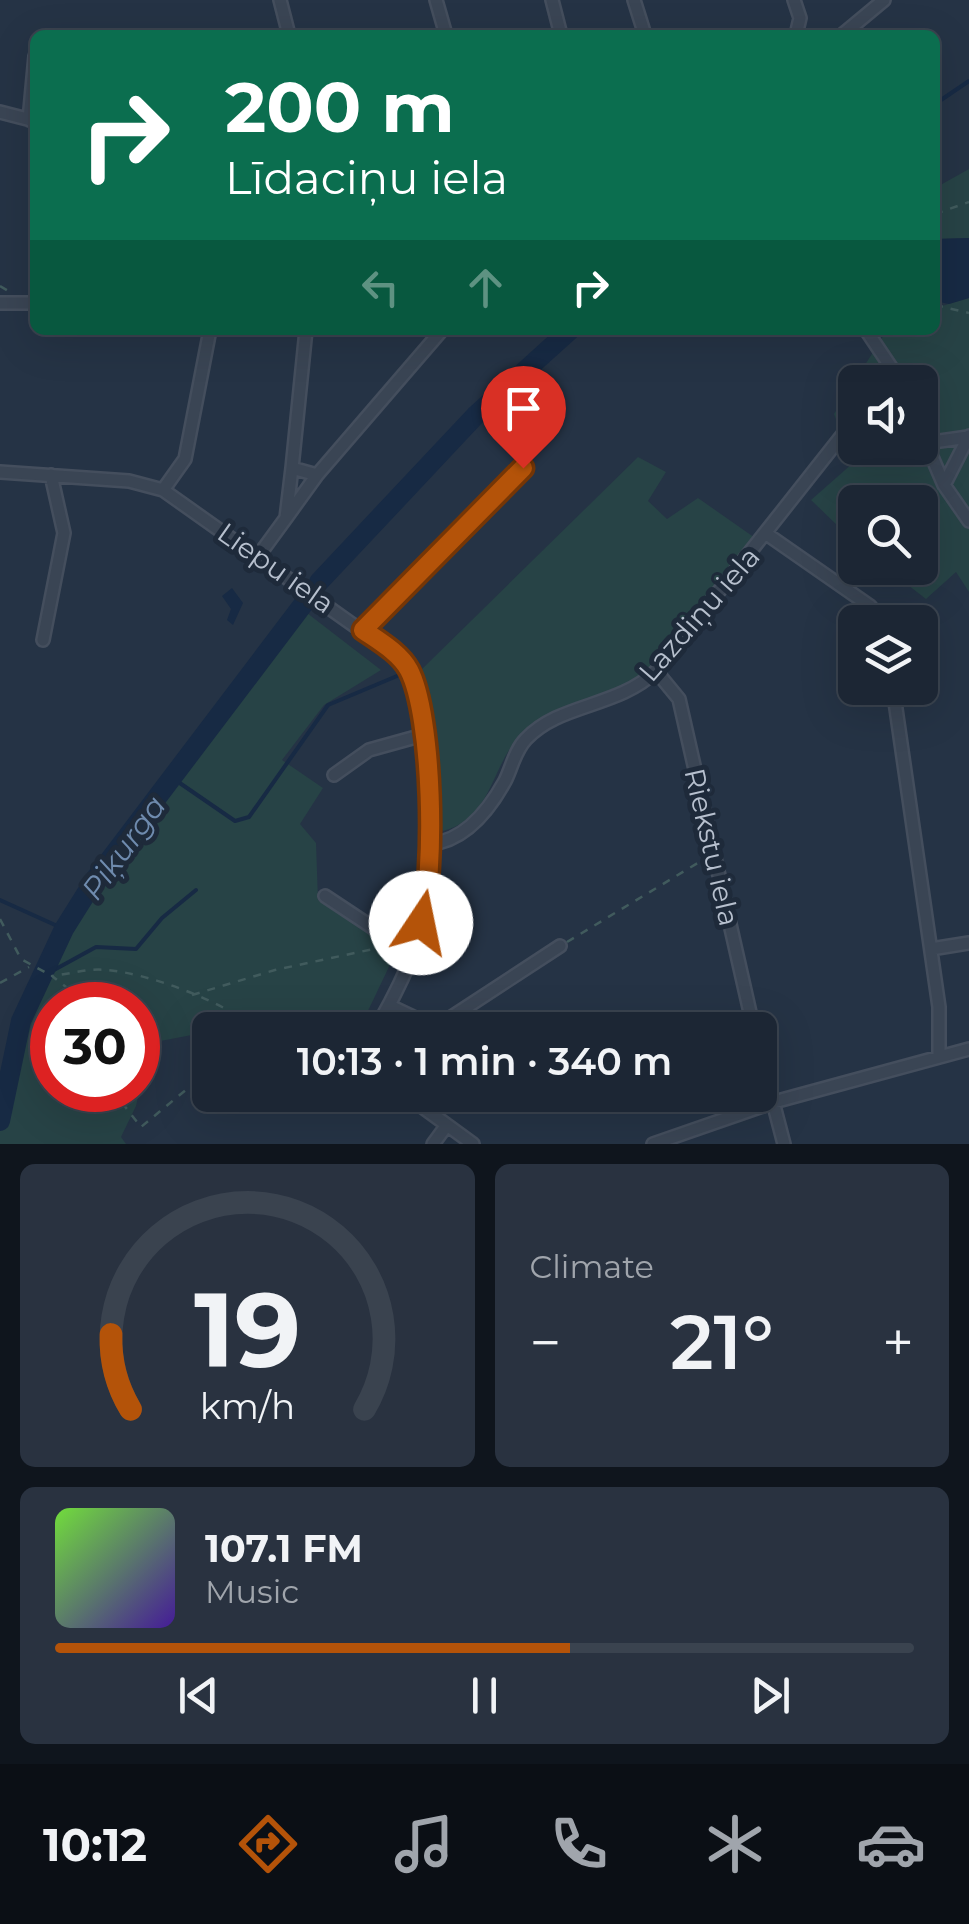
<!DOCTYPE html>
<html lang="en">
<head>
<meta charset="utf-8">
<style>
  body { margin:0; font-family:Montserrat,sans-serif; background:#293240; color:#f1f3f6; height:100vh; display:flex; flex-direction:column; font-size:38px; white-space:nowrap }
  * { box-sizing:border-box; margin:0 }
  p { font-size:32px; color:#a0a5ac }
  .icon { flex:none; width:55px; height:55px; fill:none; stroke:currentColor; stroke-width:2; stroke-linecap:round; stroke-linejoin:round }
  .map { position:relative; height:1144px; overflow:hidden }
  .panel { display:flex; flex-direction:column; gap:20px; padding:20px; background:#0f151d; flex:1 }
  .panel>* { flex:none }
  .banner { position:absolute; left:30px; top:30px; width:910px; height:305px; border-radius:15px; box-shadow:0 10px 40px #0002,0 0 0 2px #3a434f; background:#0b6e4f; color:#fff; overflow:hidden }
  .tools { position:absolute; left:838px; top:365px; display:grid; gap:20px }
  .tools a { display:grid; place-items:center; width:100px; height:100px; border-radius:15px; background:#1c2634; box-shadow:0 10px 40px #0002,0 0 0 2px #3a434f; font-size:50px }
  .speed { position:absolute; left:30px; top:982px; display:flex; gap:20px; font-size:50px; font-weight:700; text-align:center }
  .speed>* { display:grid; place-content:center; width:130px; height:130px; border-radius:50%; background:#1c2634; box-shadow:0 10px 40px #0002,0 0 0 2px #3a434f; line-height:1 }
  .speed .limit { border:15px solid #d22; background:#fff; color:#111 }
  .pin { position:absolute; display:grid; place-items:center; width:85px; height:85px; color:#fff; margin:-102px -42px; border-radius:50% 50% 50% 0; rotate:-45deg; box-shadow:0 0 10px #0007 }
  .pin .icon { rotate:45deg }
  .me { position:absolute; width:110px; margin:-55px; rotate:11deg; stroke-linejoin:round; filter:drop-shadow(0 0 8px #0008) }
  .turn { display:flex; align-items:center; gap:35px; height:210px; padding:0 30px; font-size:45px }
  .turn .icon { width:130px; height:130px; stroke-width:2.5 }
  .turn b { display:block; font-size:70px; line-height:85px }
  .lanes { display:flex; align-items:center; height:95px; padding:0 30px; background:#0003; justify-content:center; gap:50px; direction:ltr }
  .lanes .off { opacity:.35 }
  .big { font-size:75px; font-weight:600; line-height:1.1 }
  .panel .widget { flex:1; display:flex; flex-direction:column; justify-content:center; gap:15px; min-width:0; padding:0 35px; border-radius:15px; background:#293240 }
  .panel .dial { align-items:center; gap:0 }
  .dial svg { height:260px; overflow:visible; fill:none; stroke:#3a434f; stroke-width:7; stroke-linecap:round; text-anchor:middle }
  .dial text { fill:#f1f3f6; stroke:none }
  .song { display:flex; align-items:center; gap:30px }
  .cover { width:120px; height:120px; border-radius:15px; background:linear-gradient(135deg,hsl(100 70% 55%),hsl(260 70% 35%)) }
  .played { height:10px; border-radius:5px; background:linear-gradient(90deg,#b45309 60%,#3a434f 60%) }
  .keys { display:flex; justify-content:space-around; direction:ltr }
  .heat { display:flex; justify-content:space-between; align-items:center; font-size:55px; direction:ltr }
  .panel .tiles { flex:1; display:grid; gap:20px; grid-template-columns:1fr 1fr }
  .widget:last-child { grid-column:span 2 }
  .trip { position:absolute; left:192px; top:1012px; width:585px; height:100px; border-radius:15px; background:#1c2634; box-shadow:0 10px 40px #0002,0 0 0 2px #3a434f; font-weight:600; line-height:100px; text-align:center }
  .tabs { display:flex; height:160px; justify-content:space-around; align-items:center; background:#0b0f15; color:#a0a5ac }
  .tabs .icon { width:70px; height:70px }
  .tabs .active { color:#b45309 }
  .tabs b { font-size:45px; color:#f1f3f6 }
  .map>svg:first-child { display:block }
  .green { fill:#274346; fill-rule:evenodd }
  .water { fill:#172a44 }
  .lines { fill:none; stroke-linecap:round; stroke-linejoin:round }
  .stream { stroke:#172a44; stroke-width:4 }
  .river { stroke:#172a44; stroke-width:20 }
  .minor-casing { stroke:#444e5d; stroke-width:16 }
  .path { stroke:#415b5d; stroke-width:2.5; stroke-dasharray:8 8; stroke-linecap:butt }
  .minor { stroke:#3a4554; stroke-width:11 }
  .route-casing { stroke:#753606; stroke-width:25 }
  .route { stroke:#b45309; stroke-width:18 }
  .labels { text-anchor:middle; stroke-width:10; stroke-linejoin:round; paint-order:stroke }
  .street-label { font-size:28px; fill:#b7c0ce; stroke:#1e2a3a }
  .water-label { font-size:30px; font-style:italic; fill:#6f8bae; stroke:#1e2a3a }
</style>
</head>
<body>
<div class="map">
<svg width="969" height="1144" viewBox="0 0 969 1144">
  <rect width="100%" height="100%" fill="#253345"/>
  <path class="green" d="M969,169v69l-34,1v-51z
    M969,298v294l-13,-20 -30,27 -31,-24 3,-7h22v-66h-65v15l-16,10 -28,-27 42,-37 -19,-49 53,-84h48v-22zM855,382h65v66h-65z
    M638,457l28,15 -18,29 19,18 31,-21 60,42c-32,36 -99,128 -135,150 -34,19 -77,17 -105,48 -27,30 -27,81 -75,93l-7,-8 -15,-153z
    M294,603l87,67 -57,35 -42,55 41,28 -23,36 16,19 2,57 79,50 -31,65 -62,15 -55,-6 -99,19 -14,63 -15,31 5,7h-126v-47l13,-77 61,-121zM52,1005h86v85h-86z"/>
  <path class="water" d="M969,238v60l-20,6 -14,-3v-62z
    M537,388l24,25 -10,12 -21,-17 -2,-9z
    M232,588l11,15 -10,22 -6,-5 4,-11 -9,-13z"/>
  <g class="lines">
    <path class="stream" d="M935,104l34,-23
      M171,777l64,44 14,-4 79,-112 69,-29
      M0,900l64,29
      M45,970h9l42,-23 40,2 26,-31 34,-28"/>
    <path class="river" d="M319,582l156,-166 95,-86
      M0,1121l21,-100 43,-92 32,-51 209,-276"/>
    <g class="minor-casing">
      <path id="minor" d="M280,0l9,35
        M436,0l10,35
        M552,0l9,35
        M634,0l11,35
        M794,0l6,18 -4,17
        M842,35l42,-35
        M0,112l35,9
        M29,120l6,-64
        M0,303h35
        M306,330l-14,138 25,7
        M866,330l35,52
        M920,429l24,56 25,36
        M926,443l42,-6
        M0,472l129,9 34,9 241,171c24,40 32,179 26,227 -5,48 -31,101 -55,142
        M944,485l25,-49
        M163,490l22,-31 25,-129
        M286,518l31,-43 125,-145
        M768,535l102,71 13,16
        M259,555l27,-37 6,-50
        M363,630l160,-162
        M43,640l21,-107 -13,-58
        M656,671l23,28 75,331
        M893,688l46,319v50
        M334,775l35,-25 54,-15
        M430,844c34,-3 59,-34 75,-63 7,-14 10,-31 21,-42 34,-36 91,-31 130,-68l199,-252
        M325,896l86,57
        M931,949l38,-6
        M390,1006l38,18 19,-4 113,-74
        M760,1052l24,92
        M406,1095l67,49
        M424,1108l9,-13
        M433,1144l14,-19
        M653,1144l121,-42 195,-53"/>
    </g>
    <path class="path" d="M935,214l34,-12
      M0,286l10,6
      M935,305l34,8
      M0,919l21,40 29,16
      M567,942l139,-84
      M0,983l29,-16
      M192,995l83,-25 108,-23
      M73,1005l-3,-15 -18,-14c18,-2 36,-8 54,-6 42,3 120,32 151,60
      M112,1090l29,37 69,-57
      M217,1104l4,-9
      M224,1107l5,-12
      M234,1112l8,-17"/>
    <use href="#minor" class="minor"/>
  </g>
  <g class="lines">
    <g class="route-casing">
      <path id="route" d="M421,923c15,-49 12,-207 -12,-253 -9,-17 -30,-29 -46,-40l160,-162"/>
    </g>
    <use href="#route" class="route"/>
  </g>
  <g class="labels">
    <g class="street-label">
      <text transform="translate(276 568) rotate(35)" y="10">Liepu iela</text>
      <text transform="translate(699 614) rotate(-49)" y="10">Lazdiņu iela</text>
      <text transform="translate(712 847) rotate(77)" y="10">Riekstu iela</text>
    </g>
    <g class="water-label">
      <text transform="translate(124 848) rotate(-54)" y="10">Piķurga</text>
    </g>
  </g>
</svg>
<div class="tools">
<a><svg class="icon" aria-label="sound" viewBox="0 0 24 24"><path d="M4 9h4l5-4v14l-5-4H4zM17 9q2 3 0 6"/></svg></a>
<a><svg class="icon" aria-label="search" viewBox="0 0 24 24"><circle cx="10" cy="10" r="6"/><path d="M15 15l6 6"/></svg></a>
<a><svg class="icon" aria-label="layers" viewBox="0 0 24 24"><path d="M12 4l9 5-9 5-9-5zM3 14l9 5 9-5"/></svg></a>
</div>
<div class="speed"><div class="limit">30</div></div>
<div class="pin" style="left:523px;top:468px;background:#d93025"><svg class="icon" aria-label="arrive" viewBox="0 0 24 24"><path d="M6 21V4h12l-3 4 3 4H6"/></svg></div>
<svg class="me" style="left:421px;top:923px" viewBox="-20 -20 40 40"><circle r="19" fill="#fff"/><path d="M0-13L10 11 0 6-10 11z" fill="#b45309"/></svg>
<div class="trip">10:13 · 1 min · 340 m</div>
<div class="banner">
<div class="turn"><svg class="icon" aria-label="right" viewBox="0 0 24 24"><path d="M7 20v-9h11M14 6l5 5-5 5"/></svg><div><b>200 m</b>Līdaciņu iela</div></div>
<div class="lanes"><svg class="icon off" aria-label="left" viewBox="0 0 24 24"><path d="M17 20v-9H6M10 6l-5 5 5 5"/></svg><svg class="icon off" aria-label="ahead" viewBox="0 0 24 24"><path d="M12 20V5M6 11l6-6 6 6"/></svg><svg class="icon" aria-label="right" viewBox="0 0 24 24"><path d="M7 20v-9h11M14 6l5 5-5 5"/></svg></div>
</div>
</div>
<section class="panel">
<div class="tiles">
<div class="widget dial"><svg viewBox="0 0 100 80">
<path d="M14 69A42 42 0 1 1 86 69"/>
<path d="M14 69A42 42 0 0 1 8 46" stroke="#b45309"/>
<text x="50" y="56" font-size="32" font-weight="700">19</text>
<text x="50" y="72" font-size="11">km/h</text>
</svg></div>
<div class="widget"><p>Climate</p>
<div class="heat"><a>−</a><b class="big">21°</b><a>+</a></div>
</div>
<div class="widget">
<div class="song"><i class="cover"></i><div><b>107.1 FM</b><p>Music</p></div></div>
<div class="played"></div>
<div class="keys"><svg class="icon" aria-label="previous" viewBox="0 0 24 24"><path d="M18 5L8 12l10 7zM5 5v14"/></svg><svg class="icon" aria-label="pause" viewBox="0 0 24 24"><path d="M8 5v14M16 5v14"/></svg><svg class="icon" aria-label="next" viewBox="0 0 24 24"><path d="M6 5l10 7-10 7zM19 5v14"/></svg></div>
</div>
</div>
</section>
<nav class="tabs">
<b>10:12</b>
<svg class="icon active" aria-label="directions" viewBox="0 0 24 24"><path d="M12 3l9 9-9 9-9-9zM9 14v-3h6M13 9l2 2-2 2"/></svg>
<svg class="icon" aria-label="music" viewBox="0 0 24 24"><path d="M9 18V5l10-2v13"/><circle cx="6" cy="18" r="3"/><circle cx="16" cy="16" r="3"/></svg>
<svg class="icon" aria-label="phone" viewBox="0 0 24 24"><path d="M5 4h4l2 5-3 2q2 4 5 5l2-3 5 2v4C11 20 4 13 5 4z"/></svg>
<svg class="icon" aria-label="climate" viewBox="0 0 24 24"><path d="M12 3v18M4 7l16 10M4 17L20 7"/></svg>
<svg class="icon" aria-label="car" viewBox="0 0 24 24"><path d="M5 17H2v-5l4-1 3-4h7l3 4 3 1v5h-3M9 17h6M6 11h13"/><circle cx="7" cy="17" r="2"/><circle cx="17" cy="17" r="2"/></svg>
</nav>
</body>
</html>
